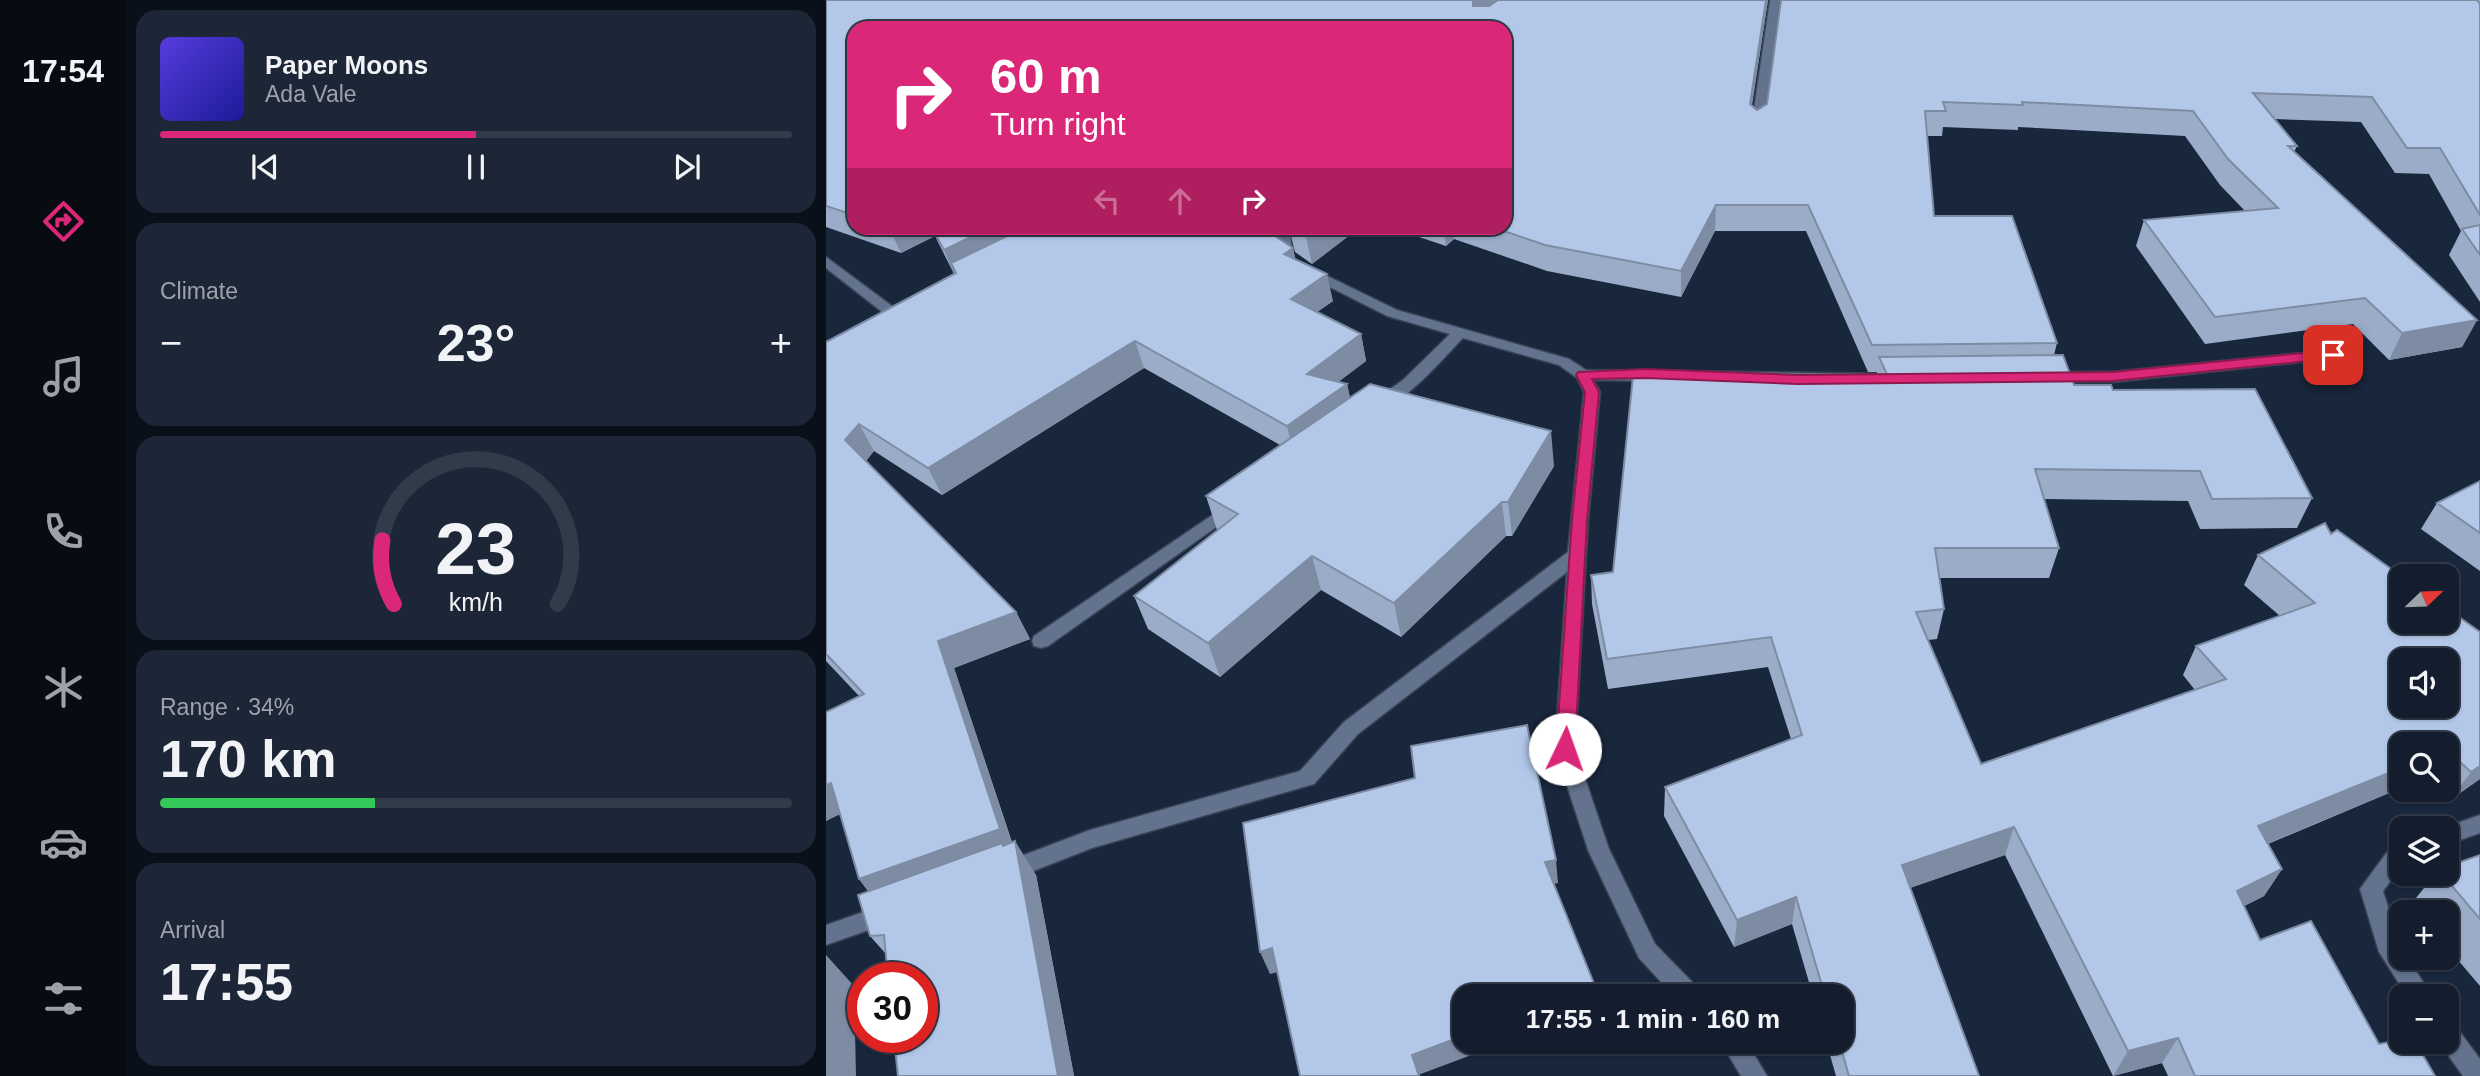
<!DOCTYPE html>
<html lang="en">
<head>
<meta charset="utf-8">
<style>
  body { margin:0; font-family:Helvetica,sans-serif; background:#1c2636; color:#f1f3f6; height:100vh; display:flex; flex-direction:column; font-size:26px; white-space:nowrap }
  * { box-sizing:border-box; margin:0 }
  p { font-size:23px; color:#9da2aa }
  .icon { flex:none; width:38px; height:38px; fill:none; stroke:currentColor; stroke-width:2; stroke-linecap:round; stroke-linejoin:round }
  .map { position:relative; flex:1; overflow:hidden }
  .sheet { display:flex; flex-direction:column; gap:10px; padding:10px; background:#0a1019; width:700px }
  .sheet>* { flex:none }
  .top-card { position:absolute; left:21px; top:21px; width:665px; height:214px; border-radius:21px; box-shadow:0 2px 5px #0004,0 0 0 2px #323b4a; background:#db2777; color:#fff; overflow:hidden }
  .needle { width:46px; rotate:67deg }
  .fabs { position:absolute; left:1563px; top:564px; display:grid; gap:14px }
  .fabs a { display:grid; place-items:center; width:70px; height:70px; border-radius:14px; background:#131d2e; box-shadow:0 2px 5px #0004,0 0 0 2px #323b4a; font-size:35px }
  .speed { position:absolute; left:21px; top:962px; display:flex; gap:14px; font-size:35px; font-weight:700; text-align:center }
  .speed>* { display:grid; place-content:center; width:91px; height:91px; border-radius:50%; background:#131d2e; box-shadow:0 2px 5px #0004,0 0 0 2px #323b4a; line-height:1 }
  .speed .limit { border:10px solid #d22; background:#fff; color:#111 }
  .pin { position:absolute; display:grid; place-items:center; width:60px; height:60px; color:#fff; margin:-30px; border-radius:14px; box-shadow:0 4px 10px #0006 }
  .me { position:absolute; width:77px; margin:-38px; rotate:3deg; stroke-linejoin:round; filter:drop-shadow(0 0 5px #0008) }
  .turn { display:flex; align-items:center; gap:24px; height:147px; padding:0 28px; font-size:32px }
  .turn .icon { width:91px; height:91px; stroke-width:2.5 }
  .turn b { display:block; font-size:49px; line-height:60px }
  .lanes { display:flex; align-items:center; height:66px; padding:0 28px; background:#0003; justify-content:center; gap:35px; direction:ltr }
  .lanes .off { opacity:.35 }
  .big { font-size:52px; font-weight:700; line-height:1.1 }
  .sheet .tile { flex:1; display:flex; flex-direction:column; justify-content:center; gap:10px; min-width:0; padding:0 24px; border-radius:21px; background:#1c2636 }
  .sheet .dial { align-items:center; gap:0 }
  .dial svg { height:182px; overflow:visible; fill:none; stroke:#323b4a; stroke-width:7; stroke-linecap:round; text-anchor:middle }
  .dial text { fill:#f1f3f6; stroke:none }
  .song { display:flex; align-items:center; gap:21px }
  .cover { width:84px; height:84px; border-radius:10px; background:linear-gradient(135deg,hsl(250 70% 55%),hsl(240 70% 35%)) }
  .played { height:7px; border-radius:4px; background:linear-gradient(90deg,#db2777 50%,#323b4a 50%) }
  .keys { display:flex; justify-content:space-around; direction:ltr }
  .heat { display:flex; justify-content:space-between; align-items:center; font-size:38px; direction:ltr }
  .charge { height:10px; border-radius:5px; background:linear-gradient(90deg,#34c759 34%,#323b4a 0) }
  .trip { position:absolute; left:626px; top:984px; width:402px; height:70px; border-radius:21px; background:#131d2e; box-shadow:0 2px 5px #0004,0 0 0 2px #323b4a; font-weight:700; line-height:70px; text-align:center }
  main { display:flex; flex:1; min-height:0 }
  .tabs { display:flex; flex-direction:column; width:126px; justify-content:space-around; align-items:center; background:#080c12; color:#9da2aa }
  .tabs .icon { width:49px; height:49px }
  .tabs .selected { color:#db2777 }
  .tabs b { font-size:32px; color:#f1f3f6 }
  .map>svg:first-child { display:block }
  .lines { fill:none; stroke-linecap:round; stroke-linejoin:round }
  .street-casing { stroke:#384255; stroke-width:3 }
  .street { fill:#63738d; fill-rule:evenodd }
  .wall { fill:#9aacc8 }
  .shaded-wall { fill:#7d8ca3 }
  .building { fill:#b3c8e9; stroke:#7d8ca3; stroke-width:2; fill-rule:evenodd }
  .route { fill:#db2777; stroke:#8e194d; stroke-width:2 }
</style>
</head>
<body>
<main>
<nav class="tabs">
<b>17:54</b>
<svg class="icon selected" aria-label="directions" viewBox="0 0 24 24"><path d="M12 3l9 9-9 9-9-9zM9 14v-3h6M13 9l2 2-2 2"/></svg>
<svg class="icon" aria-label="music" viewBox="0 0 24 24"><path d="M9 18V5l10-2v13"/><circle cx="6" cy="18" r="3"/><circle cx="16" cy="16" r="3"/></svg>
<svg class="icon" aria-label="phone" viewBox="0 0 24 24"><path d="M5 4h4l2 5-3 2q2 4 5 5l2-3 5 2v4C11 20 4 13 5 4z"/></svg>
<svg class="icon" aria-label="climate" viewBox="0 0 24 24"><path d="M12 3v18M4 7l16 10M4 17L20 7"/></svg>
<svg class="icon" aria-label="car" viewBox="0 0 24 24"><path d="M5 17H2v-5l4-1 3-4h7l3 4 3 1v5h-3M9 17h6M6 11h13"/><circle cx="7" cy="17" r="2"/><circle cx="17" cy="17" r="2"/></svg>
<svg class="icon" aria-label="filters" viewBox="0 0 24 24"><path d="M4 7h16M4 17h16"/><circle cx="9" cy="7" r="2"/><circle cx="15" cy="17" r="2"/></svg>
</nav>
<section class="sheet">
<div class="tile">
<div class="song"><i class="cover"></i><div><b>Paper Moons</b><p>Ada Vale</p></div></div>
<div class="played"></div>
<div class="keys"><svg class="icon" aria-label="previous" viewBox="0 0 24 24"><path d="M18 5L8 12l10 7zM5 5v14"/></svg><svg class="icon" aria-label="pause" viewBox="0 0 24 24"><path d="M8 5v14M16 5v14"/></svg><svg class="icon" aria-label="next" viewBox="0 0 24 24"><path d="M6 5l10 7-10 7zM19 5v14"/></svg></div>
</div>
<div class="tile"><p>Climate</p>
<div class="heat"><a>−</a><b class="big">23°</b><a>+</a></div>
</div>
<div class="tile dial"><svg viewBox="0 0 100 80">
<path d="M14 69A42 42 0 1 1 86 69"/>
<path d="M14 69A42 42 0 0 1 9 41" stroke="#db2777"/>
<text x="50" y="56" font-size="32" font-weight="700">23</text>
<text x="50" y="72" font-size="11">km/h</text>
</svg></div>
<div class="tile"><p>Range · 34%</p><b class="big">170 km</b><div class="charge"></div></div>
<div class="tile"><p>Arrival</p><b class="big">17:55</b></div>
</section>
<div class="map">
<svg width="1654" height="1076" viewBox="0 0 1654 1076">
  <rect width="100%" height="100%" fill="#19273d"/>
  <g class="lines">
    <g class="street-casing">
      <path id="street" d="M944,0h10l-17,129 -6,4 -6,-4z
        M449,228h14l4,28 -2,3 -5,1 -7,-4z
        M0,257l74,55 2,3 -2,3h-10l-64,-50z
        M483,267l88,43 172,49 17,11 312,4 8,5 -8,5 -305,-4 7,12 -12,128 -13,229 34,100 46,95 43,44 3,8h-27l-35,-38 -51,-108 -33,-101 12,-177 -209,162 -44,50 -222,64 -84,33 -8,-3 -3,-7 3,-7 90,-34 210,-59 44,-49 224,-170 16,-160 -7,-14 -18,-13 -96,-27c-16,16 -67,77 -90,71l-2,-4 2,-4 30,-21 47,-46 -63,-18 -83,-42 -2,-3z
        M1507,350l8,5 -3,3 -225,24h-65l-8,-5 8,-5h65z
        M407,501l9,6 -3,4 -191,135 -7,2 -7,-2 -2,-5 2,-5z
        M1654,815v18l-34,12v-17h-3z
        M1575,842v25l-18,24 18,58v8h6l25,39h-25l-28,-44 -19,-63 33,-45z
        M63,903l8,3 3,7 -3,7 -71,25v-20z
        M1620,1021l8,3 26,35v17h-17l-25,-35h8z
        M894,1041h26l21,35h-26z"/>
    </g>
    <use href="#street" class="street"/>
  </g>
  <path class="wall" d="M0,0h942l-16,105 5,5 10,-6 14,-104h699v302l-31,-47 12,-24 -32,-57 -34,-1 -34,-51 -87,-3 23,27 -3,6 183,168 -15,27 -73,13 -36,-36 -148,20 -69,-98 8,-26 101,-9 -25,-26 -35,-49 -167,-9v3l-75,-3 -1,9h-15l7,80 123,127 -3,12 20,30 39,5 199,108 -15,30 -97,1 -12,-28 -144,-2 15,49 -10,30h-110l5,31 -7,30 -9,1 53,124 214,-74 -12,-15 13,-29 84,-30 -36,-31 14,-30 73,-21 149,245 -30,21 -12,-11h8v-45h-45v44l-133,56 14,25 -18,27 -20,10 16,34 119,104 56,32h-267l-6,-13 -49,13 -108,-221 -95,33 69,188h-143l-10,-35h17v-45h-30l-21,-72 -58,23 -70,-131 1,-29 126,-48 -23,-72 -160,22 -16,-85 -1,-29 22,-3 166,-190 97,-1 1,-9h-9l-62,-141h-91l-34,66 -134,-26 -93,-32 -8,7 -54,-18h113l-651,-200v200h419l1,8 19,12 2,12 38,41 -16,11 44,22 5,27 -28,21 9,2 3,14 204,68 -42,70h-6l-105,101 -80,-47 -101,87 -72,-48 -14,-33 83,-66 -11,-34 74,-51 -136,-77 -202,127 -68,-44 -8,10 150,151 14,27 -76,29 58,174 24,33 38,201h-176l-12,-122 -16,-18 -2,-45 -9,-12 -19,-65 -14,7v-109l33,-16 -33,-35v-319l128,-68 -19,-38 -34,17 -75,-26z
    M463,228h70l-47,36 -17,-12z
    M1654,481v90l-59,-42 16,-26z
    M1654,855v131l-34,-40v-34h-27l-7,-9 24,-30h10z"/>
  <path class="shaded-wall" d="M650,0h34l-35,26 -2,-20v-4z
    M940,0h2l-20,129 2,-25z
    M890,205l-1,26 -34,66v-26z
    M63,228h42l4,8 -34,17z
    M163,228h72l-110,35 5,13h-1l-11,-26z
    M444,228h3l2,20z
    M494,228h39l-47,36 -6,-27z
    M617,228h10l1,11 -8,7z
    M467,248l6,26 -15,-20z
    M501,274l6,27 -36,25 -6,-27z
    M1651,320l-15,27 -73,13 13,-27z
    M535,334l5,27 -53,40 -6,-27z
    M309,341l9,27 -202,127 -14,-27z
    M521,384l6,27 -60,42 -6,-27z
    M33,424l15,27 -13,16 -16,-27z
    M725,431l3,35 -42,70 -4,-34z
    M676,502l4,34 -105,101 -7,-34z
    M486,556l9,34 -101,87 -12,-34z
    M190,612l14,27 -76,29 62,187 -1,-14 21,34 38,201h-16l-179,-172 -20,-25 79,-238z
    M1654,766v13l-30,21 21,-28z
    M1575,768v20l-159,66 16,-28z
    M5,783l20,25 -25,13v-36z
    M1188,827l-9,28 -110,38 7,-28z
    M730,860l2,23 -10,2 -3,-23z
    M1456,869l-18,27 -43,22 16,-27z
    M970,897l-4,27 -58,23 3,-27z
    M446,948l10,23 -12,3 -10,-22z
    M0,955l28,31 2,90h-30z
    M639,1035v6h44l-91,34 -6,-20z
    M1352,1038l-16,25 -49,13 15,-25z"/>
  <path class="building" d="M0,0h650l-3,2v4h16l9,-6h268l-16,104 7,6 10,-6 14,-104h696l3,4v211l-40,-67h-33l-35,-51 -119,-4 44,53h-9l189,174 -75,13 -37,-35 -150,19 -71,-97 134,-12 -50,-49 -35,-48 -171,-9 1,3 -80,-3 3,9h-21l9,105h78l45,127 -185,2 -64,-140h-92l-35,66 -136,-26 -50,-17h10v-200h-651v187l-28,-9z
    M1654,225v30l-18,-26z
    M106,228h57l-45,22z
    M198,228h181l12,2 58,6 18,12 -9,6 43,20 -36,25 70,35 -54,40 40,10 -60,42 -152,-85 -207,127 -69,-44 -14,16 171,172 -78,29 62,188 -141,50 -28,-96 -5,2v-73l38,-18 -38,-40v-312l130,-69 -5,-10z
    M465,228h29l-14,9z
    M1237,355l11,30h37l2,5 142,-1 57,109 -100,1 -12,-28 -165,-2 24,79h-124l9,61 -28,3 65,152 245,-85 -30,-33 119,-43 -57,-48 67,-32 6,11 6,-4 64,46v45h45v-13l34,24v134l-9,6 -25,-23v-5h-45v24l-143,58 24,43 -45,22 23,49 51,-19 68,123 22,-4v1h14l20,35h-240l-17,-38 -50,13 -114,-224 -112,38 77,211h-130l-10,-35h4v-45h-18l-29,-99 -59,23 -72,-133 137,-52 -31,-98 -164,22 -16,-84 22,-3 20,-196 146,6 111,-1 -11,-24zM1575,660h45v45h-45z
    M544,384l181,47 -43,71h-6l-108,101 -82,-47 -104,87 -74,-47 104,-82 -32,-18z
    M1654,481v52l-43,-30z
    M701,725l29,135 -11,2 54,134h-134v39l-53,20 7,21h-119l-28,-128 -12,4 -17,-129 172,-45 -4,-32z
    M189,841l43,235h-160l-4,-38h28v-60h-34l-4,-43 -14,1 -12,-41 144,-52 1,3z
    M1654,855v64l-39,-46h5v-6z"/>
  <path class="route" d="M1507,350l5,1v7l-225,23 -316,3 -151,-6 -54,1 7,13 -12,128 -12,229 -3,6 -7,2 -6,-2 -3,-6 16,-229 13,-128 -9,-17 2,-3 68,-3 151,6 316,-3z"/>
</svg>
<div class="fabs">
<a><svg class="needle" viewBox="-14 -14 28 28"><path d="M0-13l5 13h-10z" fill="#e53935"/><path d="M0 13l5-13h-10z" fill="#9da2aa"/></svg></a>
<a><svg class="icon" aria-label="sound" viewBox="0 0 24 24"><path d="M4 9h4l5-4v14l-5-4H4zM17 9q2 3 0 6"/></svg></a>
<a><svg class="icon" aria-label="search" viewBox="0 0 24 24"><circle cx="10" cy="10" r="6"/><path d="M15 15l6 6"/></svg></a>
<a><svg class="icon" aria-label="layers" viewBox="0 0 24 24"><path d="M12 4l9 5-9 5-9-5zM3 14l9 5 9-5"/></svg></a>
<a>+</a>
<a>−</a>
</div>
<div class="speed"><div class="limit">30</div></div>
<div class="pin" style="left:1507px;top:355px;background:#d93025"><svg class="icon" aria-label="arrive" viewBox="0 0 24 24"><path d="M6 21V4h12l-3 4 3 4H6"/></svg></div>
<svg class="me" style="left:739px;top:749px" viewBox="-20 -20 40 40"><circle r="19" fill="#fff"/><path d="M0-13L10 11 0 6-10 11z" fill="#db2777"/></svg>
<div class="trip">17:55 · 1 min · 160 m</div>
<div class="top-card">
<div class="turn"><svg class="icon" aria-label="right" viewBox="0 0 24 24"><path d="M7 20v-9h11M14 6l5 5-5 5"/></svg><div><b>60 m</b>Turn right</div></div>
<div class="lanes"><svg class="icon off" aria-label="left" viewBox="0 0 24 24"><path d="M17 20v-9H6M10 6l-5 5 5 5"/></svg><svg class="icon off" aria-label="ahead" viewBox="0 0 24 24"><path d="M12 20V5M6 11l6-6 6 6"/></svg><svg class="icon" aria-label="right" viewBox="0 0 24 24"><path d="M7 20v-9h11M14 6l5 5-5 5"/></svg></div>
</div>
</div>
</main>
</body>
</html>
